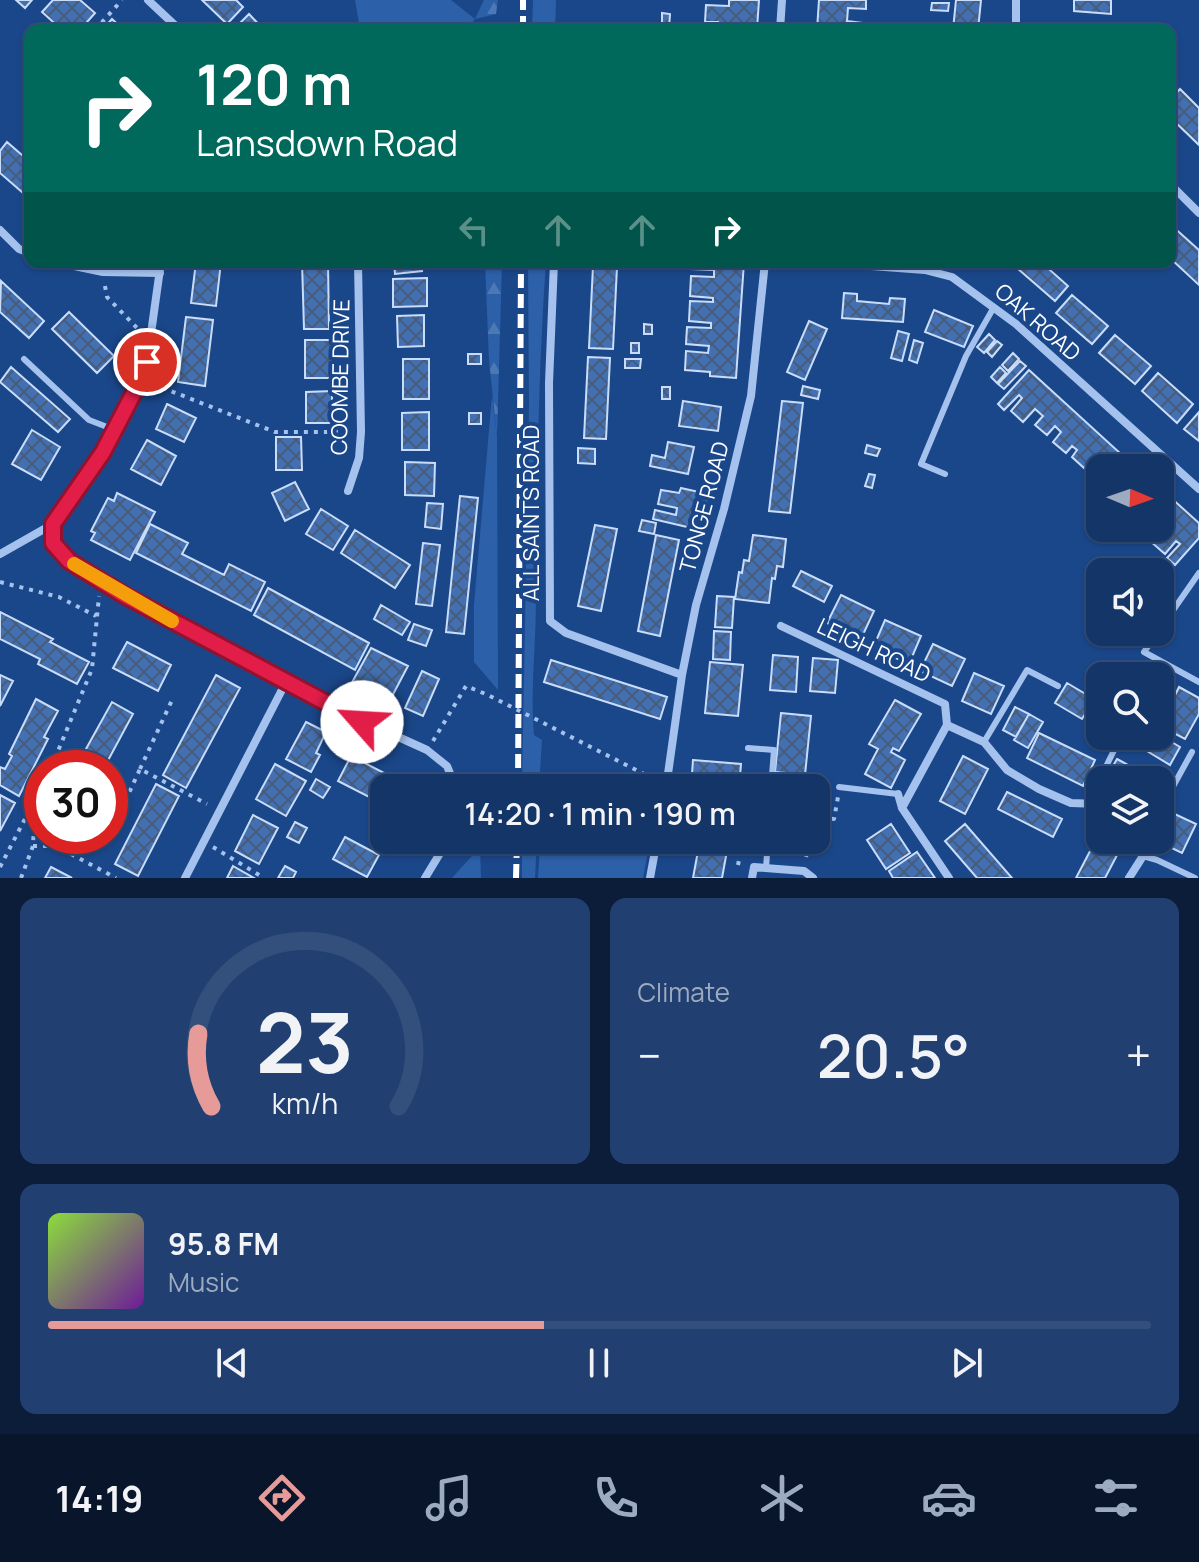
<!DOCTYPE html>
<html lang="en">
<head>
<meta charset="utf-8">
<style>
  body { margin:0; font-family:Manrope,sans-serif; background:#214071; color:#f1f3f6; height:100vh; display:flex; flex-direction:column; font-size:30px; white-space:nowrap }
  * { box-sizing:border-box; margin:0 }
  p { font-size:26px; color:#9dabc0 }
  .icon { flex:none; width:44px; height:44px; fill:none; stroke:currentColor; stroke-width:2; stroke-linecap:round; stroke-linejoin:round }
  .map { position:relative; height:878px; overflow:hidden }
  .sheet { display:flex; flex-direction:column; gap:20px; padding:20px; background:#0b1d39; flex:1 }
  .sheet>* { flex:none }
  .hud { position:absolute; left:24px; top:24px; width:1152px; height:244px; border-radius:16px; box-shadow:0 2px 6px #0004,0 0 0 2px #33507c; background:#00695c; color:#fff; overflow:hidden }
  .needle { width:52px; rotate:92deg }
  .tools { position:absolute; left:1086px; top:454px; display:grid; gap:16px }
  .tools a { display:grid; place-items:center; width:88px; height:88px; border-radius:16px; background:#143568; box-shadow:0 2px 6px #0004,0 0 0 2px #33507c; font-size:40px }
  .speed { position:absolute; left:24px; top:750px; display:flex; gap:16px; font-size:40px; font-weight:700; text-align:center }
  .speed>* { display:grid; place-content:center; width:104px; height:104px; border-radius:50%; background:#143568; box-shadow:0 2px 6px #0004,0 0 0 2px #33507c; line-height:1 }
  .speed .limit { border:12px solid #d22; background:#fff; color:#111 }
  .pin { position:absolute; display:grid; place-items:center; width:68px; height:68px; color:#fff; margin:-34px; border:4px solid #fff; border-radius:50%; box-shadow:0 2px 8px #0007 }
  .me { position:absolute; width:88px; margin:-44px; rotate:296deg; stroke-linejoin:round; filter:drop-shadow(0 0 6px #0008) }
  .turn { display:flex; align-items:center; gap:28px; height:168px; padding:0 40px; font-size:36px }
  .turn .icon { width:104px; height:104px; stroke-width:2.5 }
  .turn b { display:block; font-size:56px; line-height:68px }
  .lanes { display:flex; align-items:center; height:76px; padding:0 40px; background:#0003; justify-content:center; gap:40px; direction:ltr }
  .lanes .off { opacity:.35 }
  .big { font-size:60px; font-weight:600; line-height:1.1 }
  .sheet .widget { flex:1; display:flex; flex-direction:column; justify-content:center; gap:12px; min-width:0; padding:0 28px; border-radius:16px; background:#214071 }
  .sheet .dial { align-items:center; gap:0 }
  .dial svg { height:208px; overflow:visible; fill:none; stroke:#33507c; stroke-width:7; stroke-linecap:round; text-anchor:middle }
  .dial text { fill:#f1f3f6; stroke:none }
  .song { display:flex; align-items:center; gap:24px }
  .cover { width:96px; height:96px; border-radius:12px; background:linear-gradient(135deg,hsl(90 70% 55%),hsl(280 70% 35%)) }
  .played { height:8px; border-radius:4px; background:linear-gradient(90deg,#e69b98 45%,#33507c 45%) }
  .keys { display:flex; justify-content:space-around; direction:ltr }
  .heat { display:flex; justify-content:space-between; align-items:center; font-size:44px; direction:ltr }
  .sheet .tiles { flex:1; display:grid; gap:20px; grid-template-columns:1fr 1fr }
  .widget:last-child { grid-column:span 2 }
  .trip { position:absolute; left:370px; top:774px; width:460px; height:80px; border-radius:16px; background:#143568; box-shadow:0 2px 6px #0004,0 0 0 2px #33507c; font-weight:600; line-height:80px; text-align:center }
  .menu { display:flex; height:128px; justify-content:space-around; align-items:center; background:#08152a; color:#9dabc0 }
  .menu .icon { width:56px; height:56px }
  .menu .selected { color:#e69b98 }
  .menu b { font-size:36px; color:#f1f3f6 }
  .map>svg:first-child { display:block }
  .green { fill:#2c60a9 }
  .forest { fill:url(#forest-firs) }
  .building { fill:url(#building-cross-hatch); stroke:#c9ddfa; stroke-width:2 }
  .lines { fill:none; stroke-linecap:round; stroke-linejoin:round }
  .path { stroke:#a4c2ed; stroke-width:4; stroke-dasharray:4 6; stroke-linecap:butt }
  .lane { stroke:#a4c2ed; stroke-width:6 }
  .street { stroke:#a4c2ed; stroke-width:8 }
  .rail { stroke:#fff; stroke-width:6; stroke-dasharray:14 6; stroke-linecap:butt }
  .route-casing { stroke:#92132f; stroke-width:20 }
  .route { stroke:#e11d48; stroke-width:14 }
  .slow { stroke:#f59e0b; stroke-width:14 }
  .labels { text-anchor:middle; stroke-width:8; stroke-linejoin:round; paint-order:stroke }
  .street-label { font-size:22px; fill:#fff; stroke:#1a478a }
</style>
</head>
<body>
<div class="map">
<svg width="1199" height="878" viewBox="0 0 1199 878">
  <defs>
    <pattern id="forest-firs" width="22" height="20" patternUnits="userSpaceOnUse" patternTransform="scale(2)"><rect width="22" height="20" fill="#2c60a9"/><path d="M5 1l3.5 6h-7zM16 11l3.5 6h-7z" fill="#4c78b6"/></pattern>
    <pattern id="building-cross-hatch" width="8" height="8" patternUnits="userSpaceOnUse" patternTransform="scale(2)"><rect width="8" height="8" fill="#4270b3"/><path d="M0 0l8 8M0 8l8-8" fill="none" stroke="#485c7a"/></pattern>
  </defs>
  <rect width="100%" height="100%" fill="#1a478a"/>
  <path class="green" d="M355,0h96l24,19 -8,11h-101l-7,-7z
    M533,0h23l-1,30h-23z
    M528,262h18c-8,112 -9,225 -10,338 0,45 -6,90 -2,135l8,5 -3,48h-17l7,-383z
    M492,395l5,42 1,253 -24,-28v-57z
    M522,840h15l-2,38h-13z
    M650,841l-7,37h-105l2,-33z
    M480,847l1,31h-29z"/>
  <path class="forest" d="M484,0h14l-2,14 -21,5z
    M485,262h17l-5,175 -8,-77z"/>
  <path class="building" d="M16,0h16l-7,8z
    M53,0h27l15,13 -15,17h-18l-20,-18z
    M202,0h34l7,7 -16,17z
    M729,0h30l-2,29 -39,-3v-4h-13l1,-17 23,1z
    M819,0h47v9l-18,-1 -1,13 17,2 -1,7h-46z
    M956,0h25l-3,30h-25z
    M1074,0h37v14l-37,-3z
    M932,3h17l-1,8 -17,-1z
    M662,13l8,1 -1,14h-7z
    M249,14l15,16h-31z
    M112,19l12,11h-22z
    M1180,89l19,19v37l-29,-28v-17z
    M7,142l23,20v37l-30,-26v-22z
    M1170,224l29,26v35l-29,-27z
    M196,262h25l-5,44 -25,-3z
    M302,262h26l1,67h-25z
    M394,262h27l1,9 -27,3z
    M692,262h52l-8,116 -26,-2v-4l-25,-2 1,-19 22,2 1,-7 -23,-2 1,-17 24,1v-5l-22,-2 1,-20 23,1v-4l-23,-2 1,-20 23,1v-7l-23,-1z
    M1022,262h19l27,24 -13,15 -38,-33z
    M593,266l24,1 -4,82 -24,-1z
    M427,278v28l-34,1v-28z
    M1,281l43,40 -15,17 -29,-26z
    M844,293l13,1v7l32,3 1,-6 15,1 -2,23 -61,-4z
    M1072,295l36,31 -16,18 -36,-31z
    M934,310l39,16 -9,21 -39,-15z
    M69,312l45,44 -17,17 -45,-44z
    M424,315v31l-26,1 -1,-31z
    M186,317l27,3 -8,66 -27,-4z
    M809,321l18,8 -22,51 -18,-8z
    M644,324l8,1v9h-8z
    M898,331l11,3 -7,27 -11,-3z
    M989,334l6,6 -11,13 -7,-6z
    M1115,335l36,31 -16,18 -36,-31z
    M305,340h26v38h-26z
    M914,340l9,3 -6,20 -8,-3z
    M997,341l5,4 -10,12 -5,-5z
    M631,343h8v10h-8z
    M1013,353l6,6 -11,12 -6,-6z
    M468,354h13v10h-13z
    M588,357l22,1 -4,81 -22,-1z
    M403,359h26v40h-26z
    M625,359h16l-1,9h-15z
    M1020,361l6,5 -22,23 -6,-5z
    M11,367l59,52 -12,13 -58,-50z
    M1000,367l6,6 -9,10 -6,-6z
    M1029,370l92,84 -12,14h-9v10l-3,3 -8,-7 6,-8 -5,-5 -6,7 -12,-11 5,-7 -5,-4 -6,7 -13,-11 8,-10 -6,-6 -8,9 -12,-10 8,-9 -8,-7 -12,13 -12,-11 11,-13 -3,-3 -15,15 -6,-6z
    M1158,373l35,31 -16,19 -35,-32z
    M803,386l17,4 -2,9 -17,-4z
    M662,387h8v12h-8z
    M332,391v32h-26v-31z
    M683,401l38,6 -3,24 -39,-5z
    M782,401l21,2 -13,110 -21,-2z
    M167,404l29,14 -12,24 -28,-13z
    M429,412v38h-27v-37z
    M1199,412v29l-15,-12z
    M469,413h12v11h-12z
    M32,430l28,17 -19,33 -29,-16z
    M276,437h25l1,33h-26z
    M147,440l29,16 -15,29 -30,-16z
    M668,442l26,5 -6,27 -38,-8 2,-11 13,3z
    M867,445l13,4 -3,7 -12,-3z
    M578,448l17,1v15l-17,-1z
    M405,462l30,1 -1,33 -29,-1z
    M869,474l6,1 -3,13 -7,-2z
    M295,482l14,27 -24,12 -13,-28z
    M681,488l27,6 -8,36 -47,-11 2,-9 21,5 1,-7 -19,-4 3,-14 18,3z
    M1160,488l39,35v15l-24,27 -8,-7 13,-14 -4,-3 -11,13 -15,-13 12,-13z
    M117,493l38,19 -25,48 -39,-20 4,-7 -4,-2 17,-33 6,3z
    M460,496l18,2 -14,136 -18,-2z
    M427,503l16,1 -2,25 -16,-2z
    M321,509l27,17 -15,24 -27,-16z
    M642,520l14,3 -2,11 -15,-3z
    M150,524l38,19 -6,11 42,21 5,-11 36,18 -14,29 -115,-58z
    M595,525l22,4 -16,82 -23,-5z
    M1136,528h17l-8,9z
    M355,530l55,35 -15,23 -54,-35z
    M656,535l23,5 -19,96 -22,-5z
    M753,535l33,4 -3,28 -6,-1 -2,13 -3,-1 -3,25 -34,-4 4,-27 3,1 2,-13 5,1z
    M423,543l17,2 -8,61 -16,-2z
    M801,571l31,15 -8,16 -31,-16z
    M268,588l101,55 -14,27 -101,-55z
    M841,595l33,16 -13,28 -34,-16z
    M717,596l17,1 -2,31 -17,-1z
    M381,605l29,17 -8,13 -28,-16z
    M0,612l53,27 -3,3 39,20 -12,22 -39,-20 2,-5 -40,-20z
    M885,620l36,16 -12,28 -36,-16z
    M414,624l18,6 -6,16 -18,-6z
    M714,631l17,1 -1,28 -17,-1z
    M127,642l44,23 -13,26 -45,-23z
    M933,644l32,15 -13,27 -32,-15z
    M371,648l37,18 -20,38 -38,-18z
    M773,655l25,2 -2,35 -26,-2z
    M813,658l25,2 -3,33 -25,-2z
    M551,660l116,37 -7,22 -116,-37z
    M710,662l33,3 -5,51 -33,-3z
    M422,671l17,8 -16,37 -18,-8z
    M974,673l30,13 -13,28 -29,-13z
    M0,675l13,6 -13,25z
    M216,675l24,13 -54,100 -23,-13z
    M1067,683l27,16 -12,20 -27,-16z
    M1179,687l20,11v16l-14,25 -25,-13z
    M36,699l22,12 -14,26 4,2 -29,57 -19,-11v-18l5,2 7,-13 -3,-2z
    M895,700l26,14 -22,37 -6,-3 -2,4 14,8 -14,28 -26,-14 13,-25 -9,-5z
    M112,702l21,12 -28,52 3,1 -29,1 5,-9 -3,-1z
    M1015,707l14,7 -13,23 -13,-7z
    M781,713l30,3 -6,59 -30,-3z
    M1029,714l14,8 -15,26 -14,-8z
    M306,722l20,10 -10,21 4,2 -9,17 -25,-13z
    M1039,733l56,27 -12,26 -56,-28z
    M1160,735l20,12 -10,18 -33,-20 5,-9z
    M351,756l37,19 -13,25 -37,-19z
    M963,756l25,13 -23,45 -25,-13z
    M1117,759l39,21h-51z
    M693,760l48,4 -2,24h-48z
    M275,764l31,17 -20,35 -30,-17z
    M316,779l14,8 -7,11 -13,-8z
    M398,780l15,8h-20z
    M1160,782l9,5 -9,16z
    M156,784l23,12 -41,80 -23,-12z
    M1007,792l55,27 -9,18 -55,-28z
    M0,795l15,8 -15,28z
    M1164,809l32,15 -14,29 -27,-13h5v-21z
    M253,815l25,13 -19,36 -24,-13z
    M295,822l12,6 -8,15 -12,-6z
    M891,824l19,29 -24,16 -19,-29z
    M965,824l47,54h-35l-32,-37z
    M1100,832v8h25l-20,38h-29z
    M345,837l34,18 -12,22 -34,-18z
    M700,840h29l-7,38h-29z
    M917,852l18,26h-42l-4,-7z
    M233,866l21,12h-27z
    M285,866l11,6 -3,6h-15z
    M51,867l21,11h-27z"/>
  <g class="lines">
    <path class="path" d="M95,30l27,-30
      M105,286l2,11 31,32
      M153,384l122,48h72
      M0,582l59,15 37,19
      M433,741l33,-55 22,9 168,85
      M51,768l41,-99 7,-73
      M140,769l33,-71
      M117,819l23,-50 67,35
      M816,823l1,-5 17,1 4,-22
      M33,846h23l60,32
      M213,847l51,31
      M806,857l5,-17
      M738,865l5,-25
      M0,867l42,-81
      M21,878l12,-32 2,-43"/>
    <path class="lane" d="M24,359l65,61 26,10
      M945,474l-24,-10 45,-108 28,-49
      M1160,629l39,-56
      M1158,632l-14,20 55,30
      M1153,676l8,-14
      M984,742l43,-72 31,16
      M748,748l26,2 -3,38
      M839,787l59,7
      M1093,804l3,-17 25,-51
      M1160,810l32,-58
      M1143,856l14,4 38,18
      M766,868l2,-28"/>
    <path class="street" d="M148,0l32,30
      M1016,0v23l6,7
      M780,30l2,-30
      M1170,184l29,29
      M0,230l19,19 11,4
      M55,262l48,10 57,1
      M554,262l-5,121 1,238 16,12 116,42
      M817,262l108,8 27,7 64,47 183,165
      M348,491l11,-33 2,-26 -3,-170
      M53,524v19l16,18 55,34 195,106 108,49 20,16 9,22
      M0,554l53,-30 50,-72 38,-73 6,-17 14,-100
      M781,626l164,78 2,21 37,17 23,28 32,19 32,14 29,1
      M666,788l16,-113 14,-70 28,-96 27,-113 14,-134
      M898,794l4,14 47,70
      M902,808l45,-83
      M185,878l101,-196
      M425,878l23,-38
      M650,878l7,-38
      M752,878l2,-11 50,4 9,7
      M1129,878l14,-22 -3,-16"/>
    <path class="rail" d="M523,30v-30
      M518,788l3,-526
      M516,878l1,-38"/>
  </g>
  <g class="lines">
    <g class="route-casing">
      <path id="route" d="M147,362l-6,17 -38,73 -50,72v19l16,18 55,34 238,127"/>
    </g>
    <use href="#route" class="route"/>
    <path class="slow" d="M74,564l98,57"/>
  </g>
  <g class="labels">
    <g class="street-label">
      <text transform="translate(1038 322) rotate(41)" y="8">OAK ROAD</text>
      <text transform="translate(340 377) rotate(-89)" y="8">COOMBE DRIVE</text>
      <text transform="translate(704 507) rotate(-75)" y="8">TONGE ROAD</text>
      <text transform="translate(531 513) rotate(-90)" y="8">ALL SAINTS ROAD</text>
      <text transform="translate(874 650) rotate(25)" y="8">LEIGH ROAD</text>
    </g>
  </g>
</svg>
<div class="tools">
<a><svg class="needle" viewBox="-14 -14 28 28"><path d="M0-13l5 13h-10z" fill="#e53935"/><path d="M0 13l5-13h-10z" fill="#9dabc0"/></svg></a>
<a><svg class="icon" aria-label="sound" viewBox="0 0 24 24"><path d="M4 9h4l5-4v14l-5-4H4zM17 9q2 3 0 6"/></svg></a>
<a><svg class="icon" aria-label="search" viewBox="0 0 24 24"><circle cx="10" cy="10" r="6"/><path d="M15 15l6 6"/></svg></a>
<a><svg class="icon" aria-label="layers" viewBox="0 0 24 24"><path d="M12 4l9 5-9 5-9-5zM3 14l9 5 9-5"/></svg></a>
</div>
<div class="speed"><div class="limit">30</div></div>
<div class="pin" style="left:147px;top:362px;background:#d93025"><svg class="icon" aria-label="arrive" viewBox="0 0 24 24"><path d="M6 21V4h12l-3 4 3 4H6"/></svg></div>
<svg class="me" style="left:362px;top:722px" viewBox="-20 -20 40 40"><circle r="19" fill="#fff"/><path d="M0-13L10 11 0 6-10 11z" fill="#e11d48"/></svg>
<div class="trip">14:20 · 1 min · 190 m</div>
<div class="hud">
<div class="turn"><svg class="icon" aria-label="right" viewBox="0 0 24 24"><path d="M7 20v-9h11M14 6l5 5-5 5"/></svg><div><b>120 m</b>Lansdown Road</div></div>
<div class="lanes"><svg class="icon off" aria-label="left" viewBox="0 0 24 24"><path d="M17 20v-9H6M10 6l-5 5 5 5"/></svg><svg class="icon off" aria-label="ahead" viewBox="0 0 24 24"><path d="M12 20V5M6 11l6-6 6 6"/></svg><svg class="icon off" aria-label="ahead" viewBox="0 0 24 24"><path d="M12 20V5M6 11l6-6 6 6"/></svg><svg class="icon" aria-label="right" viewBox="0 0 24 24"><path d="M7 20v-9h11M14 6l5 5-5 5"/></svg></div>
</div>
</div>
<section class="sheet">
<div class="tiles">
<div class="widget dial"><svg viewBox="0 0 100 80">
<path d="M14 69A42 42 0 1 1 86 69"/>
<path d="M14 69A42 42 0 0 1 9 41" stroke="#e69b98"/>
<text x="50" y="56" font-size="32" font-weight="700">23</text>
<text x="50" y="72" font-size="11">km/h</text>
</svg></div>
<div class="widget"><p>Climate</p>
<div class="heat"><a>−</a><b class="big">20.5°</b><a>+</a></div>
</div>
<div class="widget">
<div class="song"><i class="cover"></i><div><b>95.8 FM</b><p>Music</p></div></div>
<div class="played"></div>
<div class="keys"><svg class="icon" aria-label="previous" viewBox="0 0 24 24"><path d="M18 5L8 12l10 7zM5 5v14"/></svg><svg class="icon" aria-label="pause" viewBox="0 0 24 24"><path d="M8 5v14M16 5v14"/></svg><svg class="icon" aria-label="next" viewBox="0 0 24 24"><path d="M6 5l10 7-10 7zM19 5v14"/></svg></div>
</div>
</div>
</section>
<nav class="menu">
<b>14:19</b>
<svg class="icon selected" aria-label="directions" viewBox="0 0 24 24"><path d="M12 3l9 9-9 9-9-9zM9 14v-3h6M13 9l2 2-2 2"/></svg>
<svg class="icon" aria-label="music" viewBox="0 0 24 24"><path d="M9 18V5l10-2v13"/><circle cx="6" cy="18" r="3"/><circle cx="16" cy="16" r="3"/></svg>
<svg class="icon" aria-label="phone" viewBox="0 0 24 24"><path d="M5 4h4l2 5-3 2q2 4 5 5l2-3 5 2v4C11 20 4 13 5 4z"/></svg>
<svg class="icon" aria-label="climate" viewBox="0 0 24 24"><path d="M12 3v18M4 7l16 10M4 17L20 7"/></svg>
<svg class="icon" aria-label="car" viewBox="0 0 24 24"><path d="M5 17H2v-5l4-1 3-4h7l3 4 3 1v5h-3M9 17h6M6 11h13"/><circle cx="7" cy="17" r="2"/><circle cx="17" cy="17" r="2"/></svg>
<svg class="icon" aria-label="filters" viewBox="0 0 24 24"><path d="M4 7h16M4 17h16"/><circle cx="9" cy="7" r="2"/><circle cx="15" cy="17" r="2"/></svg>
</nav>
</body>
</html>
